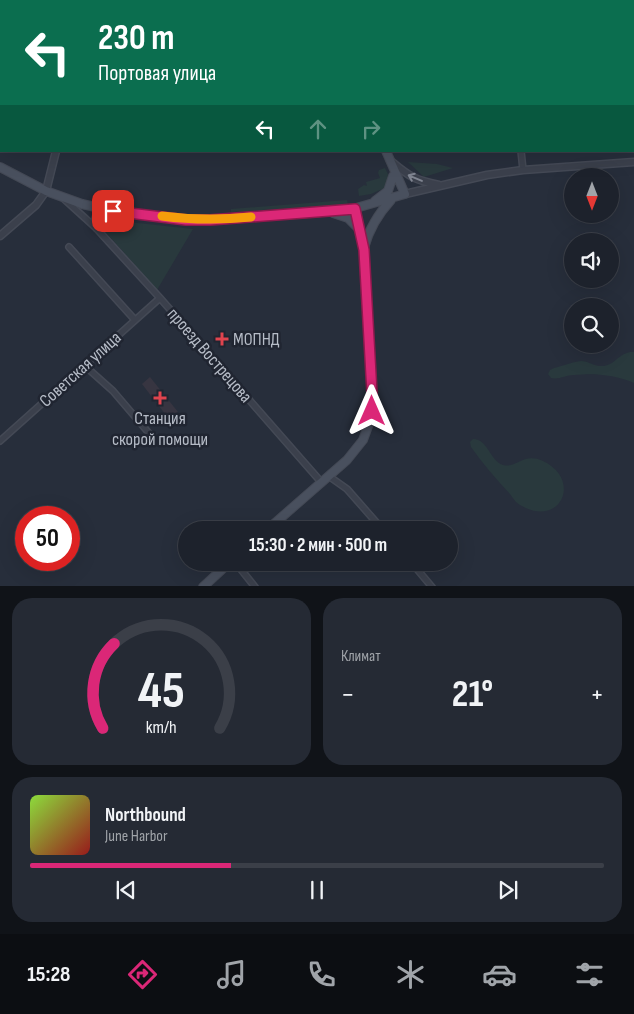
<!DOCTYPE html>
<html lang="ru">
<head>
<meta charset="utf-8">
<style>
  body { margin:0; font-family:"Sofia Sans Condensed",sans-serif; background:#252a34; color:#f1f3f6; height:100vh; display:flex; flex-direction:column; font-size:19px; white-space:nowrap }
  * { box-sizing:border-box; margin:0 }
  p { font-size:16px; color:#a0a4a9 }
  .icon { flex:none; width:28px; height:28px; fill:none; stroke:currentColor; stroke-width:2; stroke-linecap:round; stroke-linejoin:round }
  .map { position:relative; height:586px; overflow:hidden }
  .panel { display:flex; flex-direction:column; gap:12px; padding:12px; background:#101318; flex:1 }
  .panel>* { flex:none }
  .hud { position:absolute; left:0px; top:0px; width:635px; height:152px; box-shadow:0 5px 20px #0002,0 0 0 1px #3b3f48; background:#0b6e4f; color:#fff; overflow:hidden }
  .needle { width:32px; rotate:180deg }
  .buttons { position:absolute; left:564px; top:168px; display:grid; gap:10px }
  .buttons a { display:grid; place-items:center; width:55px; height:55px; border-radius:50%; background:#1d222c; box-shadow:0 5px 20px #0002,0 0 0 1px #3b3f48; font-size:25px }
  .speed { position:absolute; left:15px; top:506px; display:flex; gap:10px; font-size:25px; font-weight:700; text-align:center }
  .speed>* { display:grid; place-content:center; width:65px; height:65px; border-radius:50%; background:#1d222c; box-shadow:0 5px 20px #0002,0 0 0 1px #3b3f48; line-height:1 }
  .speed .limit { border:8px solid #d22; background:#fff; color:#111 }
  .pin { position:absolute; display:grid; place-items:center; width:42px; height:42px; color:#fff; margin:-21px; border-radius:10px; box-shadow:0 2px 8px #0006 }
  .me { position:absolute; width:55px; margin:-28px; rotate:0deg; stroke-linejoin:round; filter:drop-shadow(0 0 4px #0008) }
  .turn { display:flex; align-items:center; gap:18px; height:105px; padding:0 15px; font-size:22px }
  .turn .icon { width:65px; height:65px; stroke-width:2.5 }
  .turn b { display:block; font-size:35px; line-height:42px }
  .lanes { display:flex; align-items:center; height:48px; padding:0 15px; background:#0003; justify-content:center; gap:25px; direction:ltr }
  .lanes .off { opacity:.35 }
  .big { font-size:38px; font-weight:700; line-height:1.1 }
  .panel .widget { flex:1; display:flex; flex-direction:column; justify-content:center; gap:8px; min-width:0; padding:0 18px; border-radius:20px; background:#252a34 }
  .panel .dial { align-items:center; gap:0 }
  .dial svg { height:130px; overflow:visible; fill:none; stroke:#3b3f48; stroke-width:7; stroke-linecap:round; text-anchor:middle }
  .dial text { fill:#f1f3f6; stroke:none }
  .song { display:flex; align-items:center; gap:15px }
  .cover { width:60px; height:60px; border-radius:8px; background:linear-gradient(135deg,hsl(90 70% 55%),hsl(0 70% 35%)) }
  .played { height:5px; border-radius:2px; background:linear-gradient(90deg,#db2777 35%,#3b3f48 35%) }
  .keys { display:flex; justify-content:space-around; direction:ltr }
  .heat { display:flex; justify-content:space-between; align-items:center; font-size:28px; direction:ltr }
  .panel .tiles { flex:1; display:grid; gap:12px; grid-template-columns:1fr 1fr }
  .widget:last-child { grid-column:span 2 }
  .trip { position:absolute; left:178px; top:521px; width:280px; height:50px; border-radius:25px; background:#1d222c; box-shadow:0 5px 20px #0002,0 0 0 1px #3b3f48; font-weight:700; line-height:50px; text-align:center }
  .tabs { display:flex; height:80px; justify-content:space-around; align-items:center; background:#0c0e12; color:#a0a4a9 }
  .tabs .icon { width:35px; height:35px }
  .tabs .active { color:#db2777 }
  .tabs b { font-size:22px; color:#f1f3f6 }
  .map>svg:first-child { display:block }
  .medical { fill:#373541 }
  .green { fill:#29393d }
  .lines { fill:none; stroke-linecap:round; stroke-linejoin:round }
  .minor-casing { stroke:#444955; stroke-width:8 }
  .tertiary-casing { stroke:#444955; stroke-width:9 }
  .secondary-casing { stroke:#444955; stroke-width:10 }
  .minor { stroke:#3b404c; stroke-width:5 }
  .tertiary { stroke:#3b404c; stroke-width:6 }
  .secondary { stroke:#49505e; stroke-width:8 }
  .oneway { stroke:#7f8490 }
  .route-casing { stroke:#8e194d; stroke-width:12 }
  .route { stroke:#db2777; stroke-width:9 }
  .slow { stroke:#f59e0b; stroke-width:9 }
  .health-dot { fill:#e0444e; stroke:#202531; stroke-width:2 }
  .labels { text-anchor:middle; stroke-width:5; stroke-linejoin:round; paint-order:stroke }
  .poi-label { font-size:18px; fill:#b6bcc7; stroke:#202531; text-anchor:start }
  .street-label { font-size:18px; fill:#b6bcc7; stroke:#202531 }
</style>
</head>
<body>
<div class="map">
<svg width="634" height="587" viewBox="0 0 634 587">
  <rect width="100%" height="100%" fill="#272e3b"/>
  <path class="medical" d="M150,377l28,35 -9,7 -27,-35z"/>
  <path class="green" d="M408,162l29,2 16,4 -29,9z
    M385,168l3,6 -1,13 -16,7 -12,2 -1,-7 6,-4 3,1 -1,-4 14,-4 -2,-5 1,-3z
    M347,200l1,5 -117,7v-3z
    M110,220l83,9 -36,61 -55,-62z
    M630,352h4v31c-19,-8 -39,-10 -60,-8 -8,0 -15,5 -23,3l-3,-4 2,-4 4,-2c8,-2 18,-6 27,-7 7,0 14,6 22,5 12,-1 14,-11 27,-14z
    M473,439c15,0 17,22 30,26 13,4 20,-13 40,-4 40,19 17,68 -23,44 -4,-2 -7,-7 -10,-11 -14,-15 -27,-30 -39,-47l-1,-5z"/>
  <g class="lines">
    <g class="minor-casing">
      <path id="minor" d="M532,1v-1
        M521,151l2,19
        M64,199l32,29 64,70 162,185
        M96,228l-1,-9 3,-11
        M69,247l66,73
        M85,366l28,25 35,41
        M0,441l160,-143
        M330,477l17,12 36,41
        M235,562l20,25
        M411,562l21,25"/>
    </g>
    <g class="tertiary-casing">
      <path id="tertiary" d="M88,1v-1
        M392,162c18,15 23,18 47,23
        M405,194l82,-19 36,-5 111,-8
        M0,236l36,-31 10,-14 10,-40"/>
    </g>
    <g class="secondary-casing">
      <path id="secondary" d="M316,0l1,1
        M0,167l46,24 36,13 31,7 72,9 42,-1 122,-9 56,-16 -19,-43
        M375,201l13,-10 5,-15
        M333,213l15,5 9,9
        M364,248c5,-19 14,-34 27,-48
        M267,530l80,-70 16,-20 8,-22 1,-25 -8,-143 -9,-41
        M203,587l27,-25"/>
    </g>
    <use href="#minor" class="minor"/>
    <use href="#tertiary" class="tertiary"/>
    <use href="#secondary" class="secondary"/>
  </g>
  <defs><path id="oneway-shaft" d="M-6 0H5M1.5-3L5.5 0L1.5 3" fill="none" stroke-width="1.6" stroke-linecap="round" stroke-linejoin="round" transform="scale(1.25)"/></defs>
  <use class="oneway" href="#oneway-shaft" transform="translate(415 178) rotate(-157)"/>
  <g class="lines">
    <g class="route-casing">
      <path id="route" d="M113,211l73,9h24l145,-11 9,41 8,143v18"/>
    </g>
    <use href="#route" class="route"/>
    <path class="slow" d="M162,216c30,4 59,4 89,1"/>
  </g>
  <g class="health-dot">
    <path d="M219.5 331.5h5v5h5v5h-5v5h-5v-5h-5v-5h5z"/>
    <path d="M157.5 390.5h5v5h5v5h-5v5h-5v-5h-5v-5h5z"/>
  </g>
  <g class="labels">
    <g class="poi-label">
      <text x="233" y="345">МОПНД</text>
      <text x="160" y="424" text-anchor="middle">Станция<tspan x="160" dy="21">скорой помощи</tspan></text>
    </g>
    <g class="street-label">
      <text transform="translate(210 355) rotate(49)" y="6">проезд Вострецова</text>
      <text transform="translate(80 369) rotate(-42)" y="6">Советская улица</text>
    </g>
  </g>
</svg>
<div class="buttons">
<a><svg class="needle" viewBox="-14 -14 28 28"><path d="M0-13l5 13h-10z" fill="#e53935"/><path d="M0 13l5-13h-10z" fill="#a0a4a9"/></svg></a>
<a><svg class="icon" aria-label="sound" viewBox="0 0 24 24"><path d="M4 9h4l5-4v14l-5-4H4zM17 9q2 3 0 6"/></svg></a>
<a><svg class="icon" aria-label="search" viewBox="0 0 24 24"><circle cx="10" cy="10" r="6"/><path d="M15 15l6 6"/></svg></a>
</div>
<div class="speed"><div class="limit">50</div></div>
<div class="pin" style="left:113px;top:211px;background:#d93025"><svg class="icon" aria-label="arrive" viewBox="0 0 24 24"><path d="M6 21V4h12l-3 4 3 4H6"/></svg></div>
<svg class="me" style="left:372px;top:411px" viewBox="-20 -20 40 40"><path d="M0-17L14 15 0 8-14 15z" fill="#db2777" stroke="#fff" stroke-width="4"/></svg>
<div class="trip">15:30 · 2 мин · 500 m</div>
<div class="hud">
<div class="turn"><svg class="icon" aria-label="left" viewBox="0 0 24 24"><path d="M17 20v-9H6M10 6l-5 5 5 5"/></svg><div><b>230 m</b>Портовая улица</div></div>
<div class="lanes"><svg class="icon" aria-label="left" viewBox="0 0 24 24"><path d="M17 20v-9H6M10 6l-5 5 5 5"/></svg><svg class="icon off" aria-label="ahead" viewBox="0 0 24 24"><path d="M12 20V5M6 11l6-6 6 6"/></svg><svg class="icon off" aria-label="right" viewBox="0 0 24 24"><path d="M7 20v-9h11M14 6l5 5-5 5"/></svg></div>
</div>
</div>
<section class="panel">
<div class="tiles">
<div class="widget dial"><svg viewBox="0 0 100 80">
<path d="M14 69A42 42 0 1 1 86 69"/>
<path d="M14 69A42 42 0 0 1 21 17" stroke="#db2777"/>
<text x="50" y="56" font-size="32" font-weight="700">45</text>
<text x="50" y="72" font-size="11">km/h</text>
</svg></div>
<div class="widget"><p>Климат</p>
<div class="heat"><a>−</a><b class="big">21°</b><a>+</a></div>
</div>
<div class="widget">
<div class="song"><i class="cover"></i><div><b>Northbound</b><p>June Harbor</p></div></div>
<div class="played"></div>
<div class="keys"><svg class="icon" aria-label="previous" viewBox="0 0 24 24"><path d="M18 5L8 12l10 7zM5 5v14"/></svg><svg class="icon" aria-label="pause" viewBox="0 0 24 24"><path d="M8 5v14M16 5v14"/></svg><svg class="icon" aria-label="next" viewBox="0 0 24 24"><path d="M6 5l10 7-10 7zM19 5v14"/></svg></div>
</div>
</div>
</section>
<nav class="tabs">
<b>15:28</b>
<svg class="icon active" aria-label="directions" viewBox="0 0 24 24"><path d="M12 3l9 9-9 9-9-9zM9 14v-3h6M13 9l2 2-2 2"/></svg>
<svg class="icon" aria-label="music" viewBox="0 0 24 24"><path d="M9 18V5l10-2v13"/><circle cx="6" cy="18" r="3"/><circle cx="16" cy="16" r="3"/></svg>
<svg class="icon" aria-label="phone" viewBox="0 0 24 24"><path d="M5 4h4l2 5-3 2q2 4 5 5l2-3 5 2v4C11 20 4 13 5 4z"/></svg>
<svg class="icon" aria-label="climate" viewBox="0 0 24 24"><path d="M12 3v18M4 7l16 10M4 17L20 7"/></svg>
<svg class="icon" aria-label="car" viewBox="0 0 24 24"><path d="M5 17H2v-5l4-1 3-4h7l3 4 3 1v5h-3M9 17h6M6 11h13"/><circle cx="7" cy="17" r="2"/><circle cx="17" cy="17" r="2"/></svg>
<svg class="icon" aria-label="filters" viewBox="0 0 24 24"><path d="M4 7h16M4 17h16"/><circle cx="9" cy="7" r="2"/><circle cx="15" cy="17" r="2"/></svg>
</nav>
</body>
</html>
